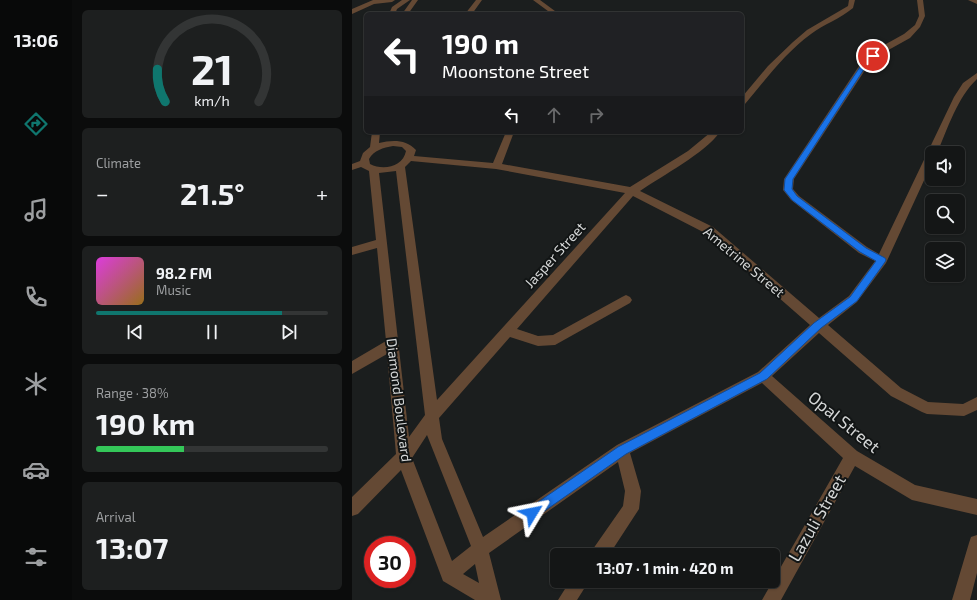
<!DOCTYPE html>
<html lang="en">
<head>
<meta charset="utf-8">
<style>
  body { margin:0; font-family:"Exo 2",sans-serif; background:#1d1f1f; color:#f1f3f6; height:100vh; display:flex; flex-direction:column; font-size:15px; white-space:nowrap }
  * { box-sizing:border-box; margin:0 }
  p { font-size:13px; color:#9d9fa1 }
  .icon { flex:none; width:22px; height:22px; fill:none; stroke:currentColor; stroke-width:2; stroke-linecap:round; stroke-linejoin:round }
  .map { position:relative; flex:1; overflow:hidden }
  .drawer { display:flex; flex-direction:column; gap:10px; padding:10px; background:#0b0c0c; width:280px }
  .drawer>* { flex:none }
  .top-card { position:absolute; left:12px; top:12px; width:380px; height:122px; border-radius:6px; box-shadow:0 1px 3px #0004,0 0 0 1px #333535; background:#202124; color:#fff; overflow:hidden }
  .tools { position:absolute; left:573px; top:146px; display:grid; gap:8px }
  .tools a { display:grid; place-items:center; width:40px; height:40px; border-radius:6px; background:#141616; box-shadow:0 1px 3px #0004,0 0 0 1px #333535; font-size:20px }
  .speed { position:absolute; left:12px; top:536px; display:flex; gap:8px; font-size:20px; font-weight:700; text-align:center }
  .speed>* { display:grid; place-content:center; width:52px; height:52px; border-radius:50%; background:#141616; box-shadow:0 1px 3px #0004,0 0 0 1px #333535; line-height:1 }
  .speed .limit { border:6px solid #d22; background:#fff; color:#111 }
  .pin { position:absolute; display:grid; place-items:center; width:34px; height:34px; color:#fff; margin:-17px; border:2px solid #fff; border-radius:50%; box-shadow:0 1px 4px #0007 }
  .me { position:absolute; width:44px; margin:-22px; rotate:55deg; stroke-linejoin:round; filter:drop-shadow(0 0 3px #0008) }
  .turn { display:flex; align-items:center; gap:14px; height:84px; padding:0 12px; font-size:18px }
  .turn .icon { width:52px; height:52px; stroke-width:2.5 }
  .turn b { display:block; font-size:28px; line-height:34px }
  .lanes { display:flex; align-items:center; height:38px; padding:0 12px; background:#0003; justify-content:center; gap:20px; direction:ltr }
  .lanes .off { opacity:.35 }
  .big { font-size:30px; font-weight:700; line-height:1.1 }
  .drawer .tile { flex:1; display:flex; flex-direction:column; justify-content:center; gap:6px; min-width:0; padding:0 14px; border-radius:6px; background:#1d1f1f }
  .drawer .dial { align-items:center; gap:0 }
  .dial svg { height:104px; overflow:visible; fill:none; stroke:#333535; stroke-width:7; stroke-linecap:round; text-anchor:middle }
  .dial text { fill:#f1f3f6; stroke:none }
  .song { display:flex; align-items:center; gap:12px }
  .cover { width:48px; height:48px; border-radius:6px; background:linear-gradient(135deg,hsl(300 70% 55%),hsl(40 70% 35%)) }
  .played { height:4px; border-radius:2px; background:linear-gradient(90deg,#0f766e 80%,#333535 80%) }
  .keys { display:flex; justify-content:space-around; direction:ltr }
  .heat { display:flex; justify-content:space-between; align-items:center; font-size:22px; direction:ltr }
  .charge { height:6px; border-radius:3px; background:linear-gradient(90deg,#34c759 38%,#333535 0) }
  .trip { position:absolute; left:198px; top:548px; width:230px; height:40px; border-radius:6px; background:#141616; box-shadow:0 1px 3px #0004,0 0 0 1px #333535; font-weight:700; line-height:40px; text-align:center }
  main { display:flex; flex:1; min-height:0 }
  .tab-bar { display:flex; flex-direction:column; width:72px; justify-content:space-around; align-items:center; background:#080909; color:#9d9fa1 }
  .tab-bar .icon { width:28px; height:28px }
  .tab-bar .on { color:#0f766e }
  .tab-bar b { font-size:18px; color:#f1f3f6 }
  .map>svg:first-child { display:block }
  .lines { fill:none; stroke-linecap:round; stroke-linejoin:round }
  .street { fill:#644934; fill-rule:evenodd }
  .route { fill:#1a73e8; stroke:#114b97 }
  .labels { text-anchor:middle; stroke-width:4; stroke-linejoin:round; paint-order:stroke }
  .street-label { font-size:14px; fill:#d4d6d6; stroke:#121515 }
  .near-street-label { font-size:17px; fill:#d4d6d6; stroke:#121515 }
</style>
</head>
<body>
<main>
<nav class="tab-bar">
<b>13:06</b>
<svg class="icon on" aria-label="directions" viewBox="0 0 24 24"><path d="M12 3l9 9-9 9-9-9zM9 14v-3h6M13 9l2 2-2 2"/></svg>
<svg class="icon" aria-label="music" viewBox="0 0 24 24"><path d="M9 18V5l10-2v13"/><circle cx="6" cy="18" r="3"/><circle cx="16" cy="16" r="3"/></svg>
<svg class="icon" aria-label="phone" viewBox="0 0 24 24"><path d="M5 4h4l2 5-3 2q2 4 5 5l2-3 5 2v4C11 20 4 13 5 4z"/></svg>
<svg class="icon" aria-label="climate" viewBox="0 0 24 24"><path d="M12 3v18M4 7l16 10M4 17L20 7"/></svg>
<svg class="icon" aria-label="car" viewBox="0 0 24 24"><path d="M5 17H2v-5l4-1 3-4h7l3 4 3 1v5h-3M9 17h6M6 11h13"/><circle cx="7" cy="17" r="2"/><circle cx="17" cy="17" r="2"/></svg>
<svg class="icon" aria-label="filters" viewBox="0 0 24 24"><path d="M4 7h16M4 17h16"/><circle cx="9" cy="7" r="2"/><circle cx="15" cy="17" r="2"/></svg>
</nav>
<section class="drawer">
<div class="tile dial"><svg viewBox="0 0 100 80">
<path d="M14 69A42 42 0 1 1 86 69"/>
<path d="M14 69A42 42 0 0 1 8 44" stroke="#0f766e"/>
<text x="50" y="56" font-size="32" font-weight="700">21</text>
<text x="50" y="72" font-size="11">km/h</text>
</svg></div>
<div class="tile"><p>Climate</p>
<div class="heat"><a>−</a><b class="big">21.5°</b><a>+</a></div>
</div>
<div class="tile">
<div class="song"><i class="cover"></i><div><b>98.2 FM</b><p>Music</p></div></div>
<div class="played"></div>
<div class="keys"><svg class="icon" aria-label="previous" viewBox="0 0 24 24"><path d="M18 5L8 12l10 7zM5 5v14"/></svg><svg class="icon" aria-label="pause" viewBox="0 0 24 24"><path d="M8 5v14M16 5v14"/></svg><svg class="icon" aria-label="next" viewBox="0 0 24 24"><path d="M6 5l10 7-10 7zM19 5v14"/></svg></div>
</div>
<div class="tile"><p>Range · 38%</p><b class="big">190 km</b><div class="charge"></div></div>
<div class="tile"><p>Arrival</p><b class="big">13:07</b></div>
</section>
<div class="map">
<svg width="625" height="600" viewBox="0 0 625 600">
  <rect width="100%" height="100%" fill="#1b1e1e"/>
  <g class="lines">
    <path class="street" d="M43,0l-3,2 -18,2 -22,10v-5l21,-9z
      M50,0h8l-13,9 -2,5h-6l3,-7z
      M60,0h6l-10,14h-6z
      M124,0h6l-10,14h-7z
      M181,0h7l19,14h-7z
      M497,0h6l-2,8c-13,11 -29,16 -42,26 -26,19 -45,45 -66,70l-3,1v-8l26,-31 25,-24 14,-12 41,-24z
      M565,0h6l2,16 -5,11 -10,11 -27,15 -14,11 -75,115 -1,10 6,7 68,51 12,7 75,-157 9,-14 14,-10v6c-20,19 -29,49 -40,74h-5v10l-46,100 -29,39 -29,23 73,63 27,14 35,2 14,-7v13l-13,6 -37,-2 -5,-2 -31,-16 -72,-63 -47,43 85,75 58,34 62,14v16l-65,-15 -57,-34 -74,134h-19l81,-142 -81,-75 -132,70 11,38 -2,18 -30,46h-18l2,-6 30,-43 2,-15 -7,-29 -129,91 12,47h-26l-32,-19 -42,-111 -43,44 -6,2v-19l44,-43 -9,-100 -35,20v-13l34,-20 -9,-93 -25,7v-8l24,-7 -7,-69 -8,-4 -9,3v-6l8,-3 3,-8 7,-6 2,-15h8l-1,11c13,-3 27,-4 37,7l-2,6 79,7 13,-31h8l-12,32 128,23 58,-36 23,-19h9c-16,22 -57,43 -80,59l73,36 106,91 30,-22 26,-35 -16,-8 -68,-53 -8,-10 1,-11 79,-119 14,-11 27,-15 11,-9 4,-9zM41,146l9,1 4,4c-3,16 -23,20 -36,13l-1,-5c5,-9 14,-11 24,-13zM59,161l85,8 129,24 -188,207 -32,-233zM44,171l29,244 -16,22 -30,-264zM281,196l72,37 105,92 -52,47 -141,73 -134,92 -41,-98 -3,-21 71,-81 28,9 17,-1 75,-42 2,-3 -2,-3 -4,-2 -4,2 -69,38 -15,1 -21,-7zM75,435l44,111 -19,15 -40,-103zM123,564l4,19 -16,-9z
      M616,0h9v4z
      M625,535v38l-7,27h-18l17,-57 2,-6z
      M218,581h19l-12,19h-19z"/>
  </g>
  <path class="route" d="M519,55l5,1 -8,7 -75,116 -1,10 5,7 69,52 19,10 1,2 -1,2 -28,39 -36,27 -54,51 -141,75 -90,63 -4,2 -4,-2 -2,-4 2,-4 90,-62 142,-74 54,-50 36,-26 26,-36 -16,-9 -68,-52 -8,-10 1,-11 79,-118z"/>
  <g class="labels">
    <g class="street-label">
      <text transform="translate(203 255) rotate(-48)" y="5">Jasper Street</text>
      <text transform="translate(392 262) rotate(40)" y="5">Ametrine Street</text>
      <text transform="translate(47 400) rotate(83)" y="5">Diamond Boulevard</text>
    </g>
    <g class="near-street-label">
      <text transform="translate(492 422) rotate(39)" y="6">Opal Street</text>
      <text transform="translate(465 518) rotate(-60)" y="6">Lazuli Street</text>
    </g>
  </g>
</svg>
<div class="tools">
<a><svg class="icon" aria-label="sound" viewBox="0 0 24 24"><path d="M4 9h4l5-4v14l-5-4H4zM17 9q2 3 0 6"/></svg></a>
<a><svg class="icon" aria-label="search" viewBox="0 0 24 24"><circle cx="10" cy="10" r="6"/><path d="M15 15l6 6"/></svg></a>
<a><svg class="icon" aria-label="layers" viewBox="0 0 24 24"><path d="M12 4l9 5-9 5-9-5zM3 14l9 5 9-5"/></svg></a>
</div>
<div class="speed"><div class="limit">30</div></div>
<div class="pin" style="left:521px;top:56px;background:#d93025"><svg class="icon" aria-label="arrive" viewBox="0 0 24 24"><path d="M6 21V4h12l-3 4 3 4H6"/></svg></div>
<svg class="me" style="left:180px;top:513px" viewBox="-20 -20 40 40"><path d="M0-17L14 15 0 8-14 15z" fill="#1a73e8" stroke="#fff" stroke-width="4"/></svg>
<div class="trip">13:07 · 1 min · 420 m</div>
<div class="top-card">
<div class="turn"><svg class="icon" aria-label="left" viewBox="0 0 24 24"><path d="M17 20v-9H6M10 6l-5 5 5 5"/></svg><div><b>190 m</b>Moonstone Street</div></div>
<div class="lanes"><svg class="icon" aria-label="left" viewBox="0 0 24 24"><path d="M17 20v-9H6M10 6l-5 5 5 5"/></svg><svg class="icon off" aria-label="ahead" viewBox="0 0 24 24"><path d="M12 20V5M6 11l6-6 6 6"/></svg><svg class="icon off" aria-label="right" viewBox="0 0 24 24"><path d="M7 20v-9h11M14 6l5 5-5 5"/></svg></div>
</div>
</div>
</main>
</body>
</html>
